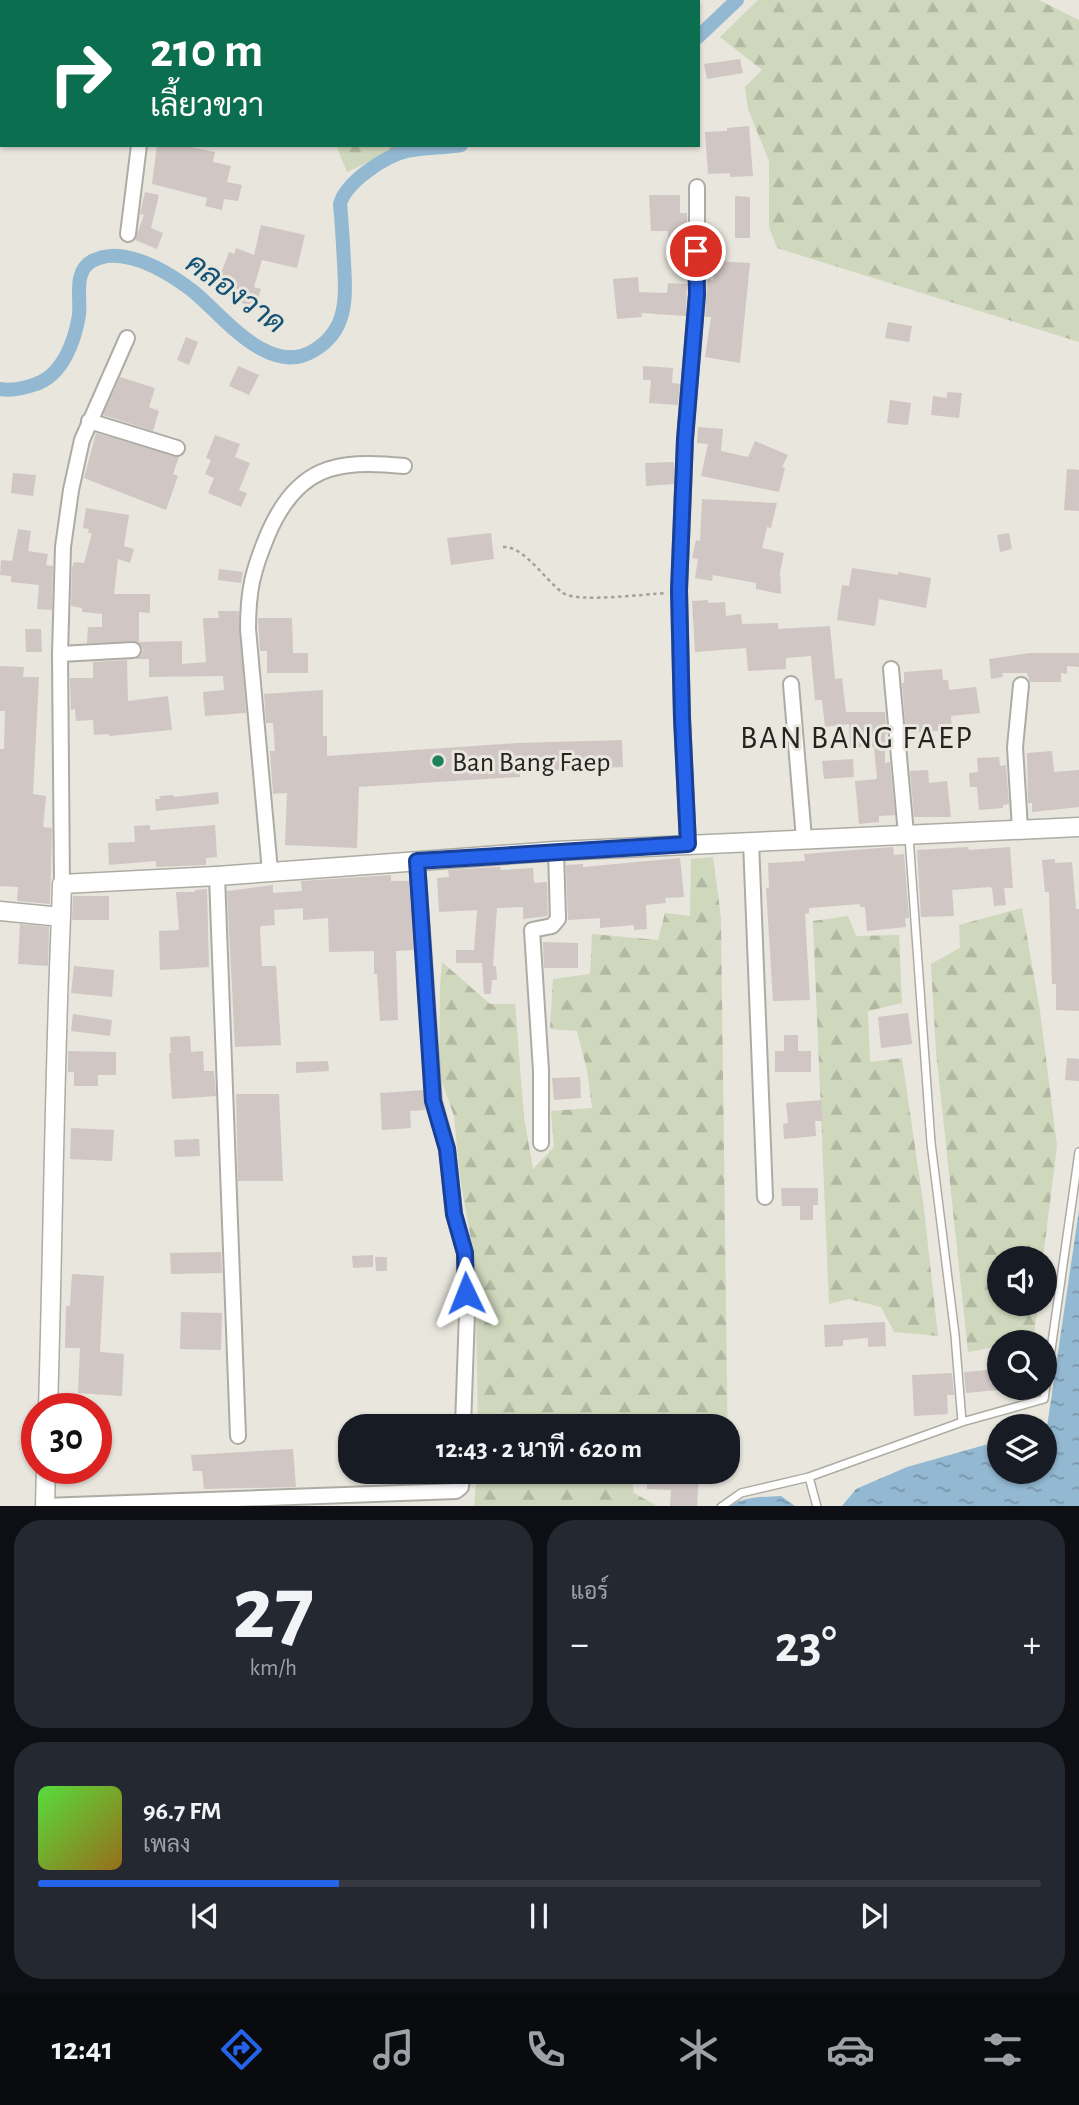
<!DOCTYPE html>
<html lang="th">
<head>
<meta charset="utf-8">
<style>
  body { margin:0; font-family:"Alegreya Sans",Sarabun,sans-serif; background:#242831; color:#f1f3f6; height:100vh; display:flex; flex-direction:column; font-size:26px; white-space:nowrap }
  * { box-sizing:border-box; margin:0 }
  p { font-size:23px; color:#9ea1a6 }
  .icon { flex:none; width:38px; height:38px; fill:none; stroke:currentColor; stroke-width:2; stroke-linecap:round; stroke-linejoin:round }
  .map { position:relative; height:1506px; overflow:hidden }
  .panel { display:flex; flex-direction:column; gap:14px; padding:14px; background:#0d0f14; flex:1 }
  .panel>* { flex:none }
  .guide { position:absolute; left:0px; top:0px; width:700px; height:147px; box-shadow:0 2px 5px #0004; background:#0b6e4f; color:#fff; overflow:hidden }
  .controls { position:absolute; left:987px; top:1246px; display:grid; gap:14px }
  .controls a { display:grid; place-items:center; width:70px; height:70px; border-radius:50%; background:#171b24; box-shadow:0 2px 5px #0004; font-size:35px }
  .speed { position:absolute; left:21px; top:1393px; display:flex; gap:14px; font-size:35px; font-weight:700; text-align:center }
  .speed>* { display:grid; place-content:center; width:91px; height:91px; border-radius:50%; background:#171b24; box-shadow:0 2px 5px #0004; line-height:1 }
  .speed .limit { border:10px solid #d22; background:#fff; color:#111 }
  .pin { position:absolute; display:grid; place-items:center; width:60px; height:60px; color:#fff; margin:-30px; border:4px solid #fff; border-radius:50%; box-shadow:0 2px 7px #0007 }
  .me { position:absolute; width:77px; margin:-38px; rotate:358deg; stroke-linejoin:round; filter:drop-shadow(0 0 5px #0008) }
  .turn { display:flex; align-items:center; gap:24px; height:147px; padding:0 35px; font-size:32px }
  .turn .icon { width:91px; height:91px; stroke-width:2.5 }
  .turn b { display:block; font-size:49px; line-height:60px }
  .big { font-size:52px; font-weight:600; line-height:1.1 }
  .panel .tile { flex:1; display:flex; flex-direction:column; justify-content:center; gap:10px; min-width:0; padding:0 24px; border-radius:28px; background:#242831 }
  .panel .dial { align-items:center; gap:0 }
  .dial b { font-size:91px; line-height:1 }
  .song { display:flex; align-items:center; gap:21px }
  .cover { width:84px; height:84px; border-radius:10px; background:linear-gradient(135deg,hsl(110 70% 55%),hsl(40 70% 35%)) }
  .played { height:7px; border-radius:4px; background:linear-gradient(90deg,#2563eb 30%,#363941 30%) }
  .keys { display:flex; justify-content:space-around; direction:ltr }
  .heat { display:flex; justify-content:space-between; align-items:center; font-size:38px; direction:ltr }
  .panel .tiles { flex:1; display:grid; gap:14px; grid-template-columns:1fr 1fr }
  .tile:last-child { grid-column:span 2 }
  .trip { position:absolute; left:338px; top:1414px; width:402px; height:70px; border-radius:28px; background:#171b24; box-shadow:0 2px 5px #0004; font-weight:600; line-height:70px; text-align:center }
  .tab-bar { display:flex; height:112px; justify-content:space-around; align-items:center; background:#090b0e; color:#9ea1a6 }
  .tab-bar .icon { width:49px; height:49px }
  .tab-bar .on { color:#2563eb }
  .tab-bar b { font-size:32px; color:#f1f3f6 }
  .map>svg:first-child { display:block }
  .forest { fill:url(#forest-firs) }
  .water { fill:url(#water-ripples) }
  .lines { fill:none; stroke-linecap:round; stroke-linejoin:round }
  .canal { stroke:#93b8d1; stroke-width:14 }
  .building { fill:#d0c6c4 }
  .service-casing { stroke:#adaca4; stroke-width:10 }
  .minor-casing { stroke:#adaca4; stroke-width:18 }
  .tertiary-casing { stroke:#adaca4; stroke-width:21 }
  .path { stroke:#a3a19b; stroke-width:2.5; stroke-dasharray:3.5 3.5; stroke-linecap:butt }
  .service { stroke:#fff; stroke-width:7 }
  .minor { stroke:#fff; stroke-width:14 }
  .tertiary { stroke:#fff; stroke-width:18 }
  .route-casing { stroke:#184099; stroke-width:18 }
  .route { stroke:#2563eb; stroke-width:12 }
  .poi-dot { fill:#1e825c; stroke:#e8e6dd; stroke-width:2.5 }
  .labels { text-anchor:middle; stroke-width:6; stroke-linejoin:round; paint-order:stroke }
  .poi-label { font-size:28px; fill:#252421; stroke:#e8e6dd; text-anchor:start }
  .water-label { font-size:30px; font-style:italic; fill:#125275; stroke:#e8e6dd }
  .quarter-label { font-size:32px; letter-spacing:2px; fill:#252421; stroke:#e8e6dd }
</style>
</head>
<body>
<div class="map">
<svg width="1079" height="1507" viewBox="0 0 1079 1507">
  <defs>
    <pattern id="forest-firs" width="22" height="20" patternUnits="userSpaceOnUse" patternTransform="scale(1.75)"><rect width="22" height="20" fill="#cfd7bc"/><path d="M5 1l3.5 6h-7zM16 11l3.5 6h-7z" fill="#b2b8a1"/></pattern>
    <pattern id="water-ripples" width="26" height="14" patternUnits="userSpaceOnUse" patternTransform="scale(1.75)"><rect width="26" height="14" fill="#93b8d1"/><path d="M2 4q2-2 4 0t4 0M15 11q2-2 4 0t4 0" fill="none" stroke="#7895a9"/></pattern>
  </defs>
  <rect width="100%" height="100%" fill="#e8e6dd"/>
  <path class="forest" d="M497,0h202l-205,2z
    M758,0h281l40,20v322l-302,-94 -8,-21v-66l-21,-52 -3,-22 17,-17 -42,-33z
    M336,145h68l-57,27z
    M713,857l8,61 7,548v-40h-250l-3,-163 -15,-85 -6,-62 -15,-43 1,-87 2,-24 48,42h25l9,113 9,52 21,-22 -3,-36 41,-3 -5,-38 -10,-39 -27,-2 3,-50 37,-5 2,-40 66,6 7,-27 25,3 1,-57z
    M1022,908l18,103 17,135 -14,112h-44v46h39l-5,38h-34v4l-31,6 -32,-301 -5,-87 29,-16 -1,-23z
    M848,916l8,20 43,-1 3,68 -34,8 2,51 32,-4 22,151 14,127 -44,-4 -13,-25 -32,-8 -20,5 -16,-383z
    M477,1472h154l3,21 23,13h-183z"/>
  <path class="water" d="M1079,1210v296h-237l14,-17 51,-22 92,-26v31h46v-44l2,-1z
    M781,1496l14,10h-64c13,-10 33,-9 50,-10z"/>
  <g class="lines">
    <path class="canal" d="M698,37l39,-37
      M0,389c12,2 25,-1 36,-5 27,-9 39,-44 43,-69 2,-18 -6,-43 13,-54 14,-7 27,-6 42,-2 22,6 42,19 60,33 30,25 75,85 119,59 35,-20 33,-53 31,-88 -1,-20 -2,-39 -4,-59 6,-22 45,-48 67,-53 16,-4 37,-3 54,-6"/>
  </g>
  <path class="building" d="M740,59l3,14 -36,6 -3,-15z
    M749,126l4,50 -23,1v-4l-22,1 -3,-42 22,-1v-3z
    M157,145h25l33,7 -2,10 18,4 -4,16 15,3 -4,16 -14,-2 -2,11 -17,-4 2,-8 -55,-14z
    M145,192l14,3 -8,33 12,5 -6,16 -22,-9 9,-25 -4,-1z
    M649,195h31v18h7v45l-20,-2 1,-25h-17z
    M735,196l15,1v41h-15z
    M261,225l44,10 -8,33 -35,-8 -8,27 7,2 -6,18 -20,-6 1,-3 -21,-8 14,-38 5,2 2,-6 18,7z
    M714,261l36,2 -10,100 -35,-6 6,-40h-6l2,-32 1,-6 5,1z
    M638,277l1,15 28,1 1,-10 19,1 -1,32 -45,-3 1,4 -25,2 -4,-40z
    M888,322l24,4 -3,16 -24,-4z
    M186,337l12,5 -9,23 -12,-5z
    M238,366l21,9 -10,20 -20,-9z
    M643,366l30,2 -1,15 8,1 -2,21 -29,-2 2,-23h-8z
    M120,377l35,11 -6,19 10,4 -6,20 -50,-16z
    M947,392l15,1 -3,25 -28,-3 2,-19 14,2z
    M890,400l21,3 -3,22 -21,-2z
    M698,427l25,2 -2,22 27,6 7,-16 33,14 -6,12 3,1 -6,24 -78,-16 7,-32 -11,-1z
    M96,433l83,24 -6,17 5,2 -12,34 -82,-32z
    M215,435l25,9 -5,13 15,6 -11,27 8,3 -6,14 -33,-14 6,-15 -9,-4 6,-14 -5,-2z
    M674,462v22l-28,2 -1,-23z
    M1067,469l12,1v41l-15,-1z
    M13,473l23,2 -3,21 -22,-3z
    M702,499l75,4 -6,25 -4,-1 -5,21 22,5 -4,19 1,22 -25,-5v-6l-43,-8 -1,6 -17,-3 3,-19 -6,-1 4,-18 4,1z
    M86,508l43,7 -5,31 10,3 -4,14 -12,-4 -4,35h36v19l-11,-1v30l43,-1v23l24,-2 -3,-44h16l-1,-7h21l7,102 -41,3 -2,-24 21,-2 -1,-14 -74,1v-18h-14l6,-4 2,-5 -5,-8 -51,1 1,-16h14v-13l-20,-2v-4l-11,-2 1,-38 2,-6 10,1 8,-30h-4l1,-4 -6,-1z
    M18,529l13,2 -3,20 20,3 -2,11 7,1 -1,44 -15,-1 2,-24 -28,-3v-6l-11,-1 1,-15 11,1z
    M491,533l3,26 -43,6 -4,-27z
    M1009,533l3,16 -12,3 -3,-17z
    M852,568l46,7v-3l33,6 -5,30 -47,-9 -4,27 -38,-6 5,-35 7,1z
    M219,569l24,3 -2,11 -23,-3z
    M708,600v3l17,-1 1,14 15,-2 1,10 36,-1v6l52,-3 5,53 7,-1 4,34h39l2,22h-2v29l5,-1 5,53 -16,1v6l-20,2 -4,-43 22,-2 -3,-32h-24l-1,-23 -24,3 -3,-27h-7l-4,-44 -25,2v11l-38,2 -2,-23 -51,4 -3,-51z
    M258,618h34l1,35h15v20h-41v-22h-7z
    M25,629h16l1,23h-16z
    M1029,653h50v14l-12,-1v8l-6,-1v9h-31l-3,-9h-25l1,4 -12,2 -2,-20z
    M127,660l1,41 40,-5 4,34 -63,6v-2l-15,1 -1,-15 -17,1 -1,-12 -4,1 -1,-32h23v-16z
    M0,666l24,1 -1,10h16l-6,117 13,2 -3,31 9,1 -2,76 -33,-3 1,-14 -18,-1v-137h4l1,-38h-5z
    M942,669l1,11h5l1,10 27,-3 4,26 -29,3 1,14 -46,3 -4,-50h2v-11z
    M323,690v46h4v20l191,-13 104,-3 1,27 -103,5v5l-161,10 -2,61 -72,-3 2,-52 -14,1 -3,-43h5l-2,-28h-7l-2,-29z
    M1052,751l2,21 25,-2v37l-47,5v-9h-4l-1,-50z
    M999,757l1,9 6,-1 3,39 -6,1v3l-24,2 -2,-23h-7l-1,-14 9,-1 -1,-14z
    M853,759l1,18 -30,2 -2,-18z
    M928,770l1,13 18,-2 4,36h-37l-4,-46z
    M218,792l1,12 -63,7 -1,-12h5l-1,-3 15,-1v2z
    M150,825v5l65,-5 2,32 -11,1v7l-50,2v-6l-47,4 -1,-22 27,-1 -1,-16z
    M893,847l1,8 10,-1 5,64h-4l1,9 -39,4 -2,-24h-5v-3l-51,4v5l-4,1 5,86 -37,1 -7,-113h3l-1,-25 37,-2 -1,-7z
    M968,847l1,3 41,-3 3,41h-9l2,17 -12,1 -2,-18 -3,-1 -37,3 2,26 -33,1 -4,-67z
    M680,858l4,39 -19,1 1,5 -20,2 1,24 -13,1v-5l-34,3v-10l-32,2 -2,-55 17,-1v3z
    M1055,859v4l17,-1 4,47h3v102l-23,-1v-26h-4l-3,-92h-4l-3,-32z
    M500,867l1,3 32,-2 1,15 13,-1 1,34 -25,3v-12l-26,1 -4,58h3l1,14h-5l-1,14h-7l-2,-31h-26v-13h18l3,-40 -38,2 -2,-34 12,-1 -1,-7z
    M391,875v6h18l5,69 -18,1 2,69 -18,1 -3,-47h-3v-23l-45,1 -1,-34 -25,2v-12l-29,2 1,15 -14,1 -1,2 2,38h14l5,79 -46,2 -8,-156 46,-6v8l29,-2 -1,-10z
    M207,889l2,78 -49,3 -1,-39 20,-1 -3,-38h19v-2z
    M73,896h36v24h-37z
    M20,924l29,3 -1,39 -30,-2z
    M543,942l35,1v25h-34z
    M74,966l40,4 -2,27 -41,-4z
    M908,1013l4,31 -31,4 -3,-31z
    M73,1014l39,6 -2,16 -39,-5z
    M784,1035h14v16h13v21h-36v-21h9z
    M190,1036l1,16 12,-1 1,20h10l2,25 -44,3 -3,-46h2l-1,-16z
    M68,1051l48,1v23h-18v11h-24v-14h-6z
    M1067,1058l12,1v22l-14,-1z
    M328,1061l1,10 -33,2v-11z
    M580,1077l1,21 -27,2 -2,-22z
    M424,1090l1,20 -15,1 1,17 -29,2 -2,-37z
    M236,1094h43l4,87h-45z
    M821,1100l2,21h-8l1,15 -32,3 -1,-15 5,-1 -2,-20z
    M71,1128l43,2 -2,31 -42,-2z
    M199,1139l1,17 -25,1 -1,-17z
    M781,1188h37v17h-5v15h-13v-14h-18z
    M221,1252l1,21 -51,1 -1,-21z
    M373,1255v12l-20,1 -1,-12z
    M375,1257h12v14h-11z
    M72,1274l32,2 -4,76 24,2 -2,42 -44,-3 2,-45h-15l1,-42h4z
    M181,1312l41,1 -1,37 -41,-1z
    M885,1322l1,24 -18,1v-9l-25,2v6l-18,1 -1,-22z
    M999,1369v21l-33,3 -2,-21z
    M952,1373l2,22h-7l1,19 -34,2 -2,-41z
    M293,1449l3,38 -92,2 -2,-18h-9l-2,-16z
    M648,1472l51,1 -2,34h-27l1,-17 -24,-1z"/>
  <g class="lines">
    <g class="service-casing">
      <path id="service" d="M909,837l22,306 24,192 7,87
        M721,1507l20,-14 68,-16
        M817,1507l-8,-30 153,-55 82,-23 35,-247"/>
    </g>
    <g class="minor-casing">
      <path id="minor" d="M157,2v-2
        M238,2v-2
        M419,2l20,-2
        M0,40l2,-1
        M128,234l11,-89
        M89,421l88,27
        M60,654l73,-4
        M891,669l15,165
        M791,684l13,155
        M1020,829l-5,-82 6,-62
        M751,841l14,356
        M688,844l-6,-126 -3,-126 6,-153 12,-145v-107
        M417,861l17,241 13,47 7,65 11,39 2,60 -4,113
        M270,871l-22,-242c0,-40 5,-59 20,-95 29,-67 67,-75 136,-68
        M217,876l21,560
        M62,884l-2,-230 3,-107 8,-57 11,-50 45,-102
        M541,1143v-72l-9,-141 20,-4 6,-7 -2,-68
        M45,1506l411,-15 5,-4 1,-15"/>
    </g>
    <g class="tertiary-casing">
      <path id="tertiary" d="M0,911l61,6 1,-33 155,-8 339,-25 523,-24
        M48,1409c5,-164 6,-328 13,-492
        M45,1507l1,-39"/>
    </g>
    <path class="path" d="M503,547c20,-2 43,34 60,46 14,10 83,1 103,0"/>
    <use href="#service" class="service"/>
    <use href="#minor" class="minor"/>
    <use href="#tertiary" class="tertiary"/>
  </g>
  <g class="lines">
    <g class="route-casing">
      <path id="route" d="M466,1293l-1,-40 -11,-39 -7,-65 -14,-48 -16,-240 271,-17 -6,-126 -3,-128 6,-151 12,-145 -1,-43"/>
    </g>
    <use href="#route" class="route"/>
  </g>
  <circle class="poi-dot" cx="438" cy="761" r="7"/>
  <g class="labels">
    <g class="poi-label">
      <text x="452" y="771">Ban Bang Faep</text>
    </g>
    <g class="water-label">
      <text transform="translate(236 293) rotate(36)" y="10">คลองวาด</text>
    </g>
    <g class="quarter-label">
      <text x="857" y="748">BAN BANG FAEP</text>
    </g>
  </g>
</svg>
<div class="controls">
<a><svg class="icon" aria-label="sound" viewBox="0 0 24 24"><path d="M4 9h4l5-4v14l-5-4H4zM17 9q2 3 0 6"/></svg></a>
<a><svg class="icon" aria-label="search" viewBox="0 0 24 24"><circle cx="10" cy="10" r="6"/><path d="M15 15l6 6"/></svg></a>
<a><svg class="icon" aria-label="layers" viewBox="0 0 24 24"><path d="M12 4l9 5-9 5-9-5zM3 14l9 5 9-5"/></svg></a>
</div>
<div class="speed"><div class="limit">30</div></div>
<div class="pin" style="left:696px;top:251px;background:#d93025"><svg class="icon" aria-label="arrive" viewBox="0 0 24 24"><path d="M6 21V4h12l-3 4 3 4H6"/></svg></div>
<svg class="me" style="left:466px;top:1293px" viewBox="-20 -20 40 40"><path d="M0-17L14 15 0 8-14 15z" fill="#2563eb" stroke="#fff" stroke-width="4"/></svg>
<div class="trip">12:43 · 2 นาที · 620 m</div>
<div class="guide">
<div class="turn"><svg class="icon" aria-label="right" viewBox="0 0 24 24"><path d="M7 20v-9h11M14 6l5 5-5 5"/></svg><div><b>210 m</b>เลี้ยวขวา</div></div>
</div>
</div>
<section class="panel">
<div class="tiles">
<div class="tile dial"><b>27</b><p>km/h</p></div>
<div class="tile"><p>แอร์</p>
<div class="heat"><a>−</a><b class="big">23°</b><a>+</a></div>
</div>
<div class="tile">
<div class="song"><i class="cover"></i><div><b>96.7 FM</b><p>เพลง</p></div></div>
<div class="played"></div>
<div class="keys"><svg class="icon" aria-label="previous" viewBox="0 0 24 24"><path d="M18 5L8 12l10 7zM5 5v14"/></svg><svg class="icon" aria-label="pause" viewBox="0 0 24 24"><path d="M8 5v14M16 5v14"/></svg><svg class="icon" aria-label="next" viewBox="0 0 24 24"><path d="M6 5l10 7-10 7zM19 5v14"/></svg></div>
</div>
</div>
</section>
<nav class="tab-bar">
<b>12:41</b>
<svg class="icon on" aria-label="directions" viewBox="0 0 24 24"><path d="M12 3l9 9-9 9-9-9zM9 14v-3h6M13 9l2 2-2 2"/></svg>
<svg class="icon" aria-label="music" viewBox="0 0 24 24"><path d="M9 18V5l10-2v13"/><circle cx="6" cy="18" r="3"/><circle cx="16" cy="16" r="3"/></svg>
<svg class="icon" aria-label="phone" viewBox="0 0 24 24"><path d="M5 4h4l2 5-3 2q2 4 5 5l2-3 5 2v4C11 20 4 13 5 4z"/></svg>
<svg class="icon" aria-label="climate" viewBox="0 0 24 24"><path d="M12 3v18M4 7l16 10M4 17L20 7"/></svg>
<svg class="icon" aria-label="car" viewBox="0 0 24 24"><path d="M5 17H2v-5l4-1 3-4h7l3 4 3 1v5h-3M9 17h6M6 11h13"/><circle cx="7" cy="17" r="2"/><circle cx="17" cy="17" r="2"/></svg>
<svg class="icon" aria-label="filters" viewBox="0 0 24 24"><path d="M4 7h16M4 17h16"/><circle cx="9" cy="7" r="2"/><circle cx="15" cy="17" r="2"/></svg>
</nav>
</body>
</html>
